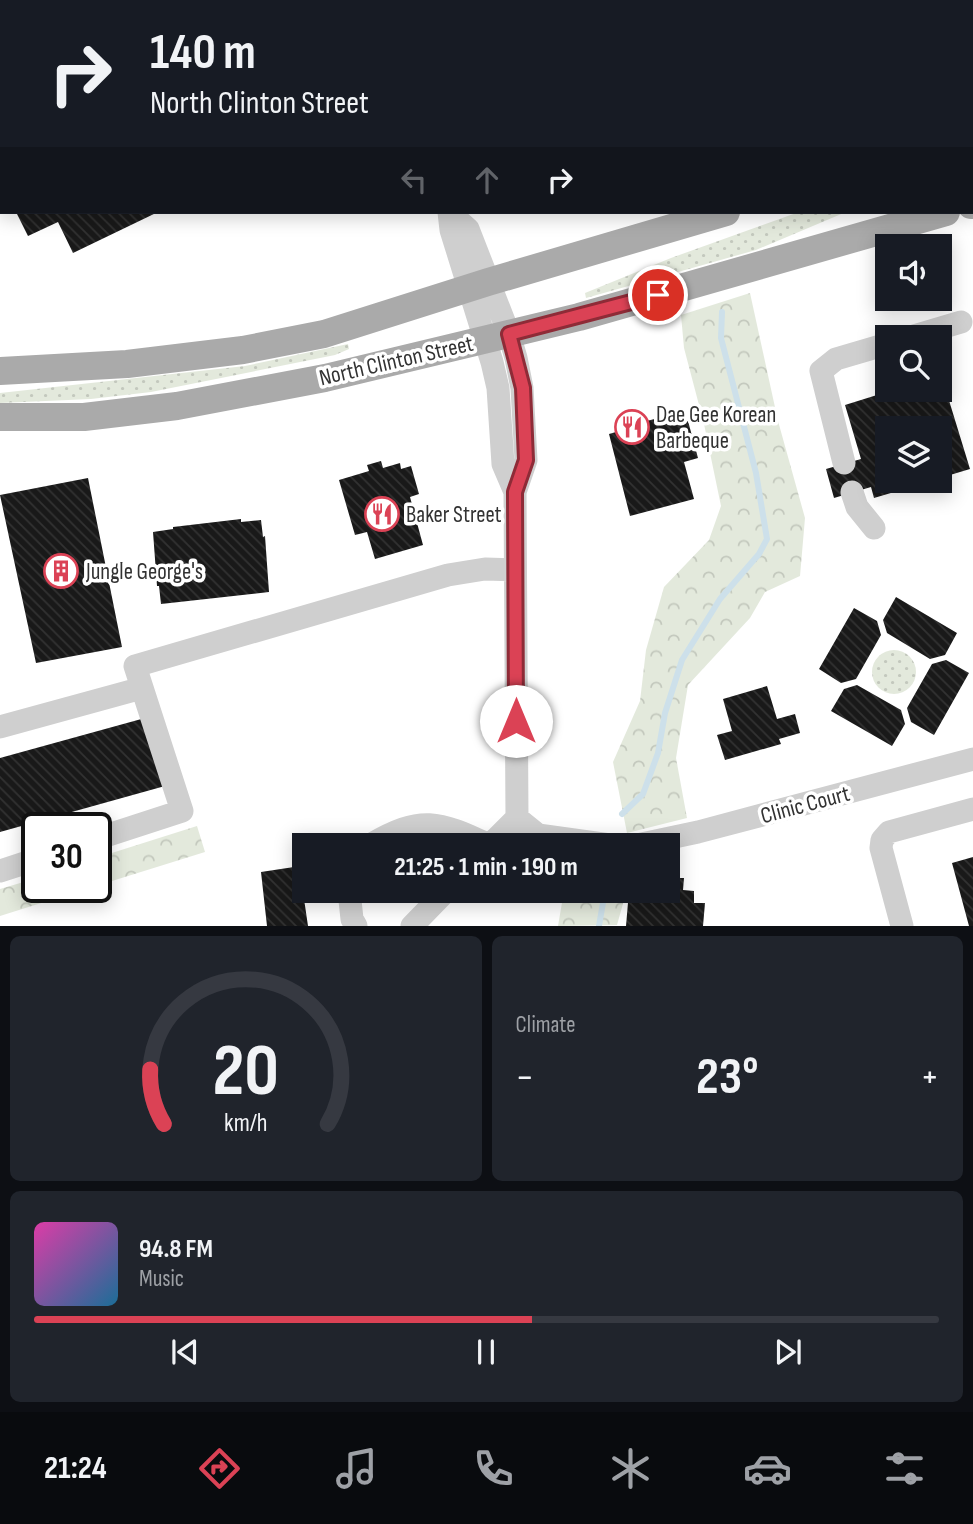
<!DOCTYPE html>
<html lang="en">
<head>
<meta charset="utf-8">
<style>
  body { margin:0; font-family:"Sofia Sans Condensed",sans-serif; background:#20242c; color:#f1f3f6; height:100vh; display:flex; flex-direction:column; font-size:26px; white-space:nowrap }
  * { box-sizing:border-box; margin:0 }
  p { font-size:23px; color:#9ea1a6 }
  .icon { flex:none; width:38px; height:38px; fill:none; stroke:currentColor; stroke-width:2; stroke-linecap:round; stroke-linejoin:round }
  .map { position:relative; height:926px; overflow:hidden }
  .sheet { display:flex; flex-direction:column; gap:10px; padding:10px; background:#0d0f14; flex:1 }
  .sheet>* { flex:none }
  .guide { position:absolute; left:0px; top:0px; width:973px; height:214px; box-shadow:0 4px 18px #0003; background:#171b24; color:#f1f3f6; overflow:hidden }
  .controls { position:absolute; left:875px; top:234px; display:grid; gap:14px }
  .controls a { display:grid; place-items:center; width:77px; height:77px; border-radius:0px; background:#171b24; box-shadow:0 4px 18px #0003; font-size:35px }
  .speed { position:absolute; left:21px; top:812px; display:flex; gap:14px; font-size:35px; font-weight:700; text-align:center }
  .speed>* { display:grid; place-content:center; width:91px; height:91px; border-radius:50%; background:#171b24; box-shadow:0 4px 18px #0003; line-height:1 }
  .speed .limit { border:4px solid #111; border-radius:10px; background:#fff; color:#111 }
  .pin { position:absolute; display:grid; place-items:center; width:60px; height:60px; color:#fff; margin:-30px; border:4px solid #fff; border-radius:50%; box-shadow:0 2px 7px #0007 }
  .me { position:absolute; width:77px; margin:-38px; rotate:0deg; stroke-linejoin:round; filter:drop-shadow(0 0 5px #0008) }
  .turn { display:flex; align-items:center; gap:24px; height:147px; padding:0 35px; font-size:32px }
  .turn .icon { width:91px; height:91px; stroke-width:2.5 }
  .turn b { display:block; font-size:49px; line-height:60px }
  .lanes { display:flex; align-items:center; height:66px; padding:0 35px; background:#0003; justify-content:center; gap:35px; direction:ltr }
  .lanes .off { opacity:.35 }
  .big { font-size:52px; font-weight:700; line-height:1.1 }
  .sheet .widget { flex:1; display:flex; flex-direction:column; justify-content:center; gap:10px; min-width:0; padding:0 24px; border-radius:10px; background:#20242c }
  .sheet .dial { align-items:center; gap:0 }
  .dial svg { height:182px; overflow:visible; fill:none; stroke:#363941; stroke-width:7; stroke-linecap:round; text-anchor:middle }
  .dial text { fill:#f1f3f6; stroke:none }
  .song { display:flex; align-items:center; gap:21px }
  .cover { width:84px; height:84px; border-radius:10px; background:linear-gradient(135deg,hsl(320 70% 55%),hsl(200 70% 35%)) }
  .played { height:7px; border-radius:4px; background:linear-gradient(90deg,#db4255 55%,#363941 55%) }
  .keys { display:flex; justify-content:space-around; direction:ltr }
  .heat { display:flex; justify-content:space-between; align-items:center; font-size:38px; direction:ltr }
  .sheet .tiles { flex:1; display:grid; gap:10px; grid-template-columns:1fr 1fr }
  .widget:last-child { grid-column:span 2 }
  .trip { position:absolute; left:292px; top:833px; width:388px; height:70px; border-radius:0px; background:#171b24; box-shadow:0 4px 18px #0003; font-weight:700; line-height:70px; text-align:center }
  .menu { display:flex; height:112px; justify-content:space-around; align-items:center; background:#090b0e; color:#9ea1a6 }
  .menu .icon { width:49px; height:49px }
  .menu .current { color:#db4255 }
  .menu b { font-size:32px; color:#f1f3f6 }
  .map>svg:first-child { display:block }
  .grass { fill:url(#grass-dots) }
  .forest { fill:url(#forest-crowns) }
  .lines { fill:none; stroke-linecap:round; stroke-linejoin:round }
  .stream { stroke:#cde0ea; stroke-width:6 }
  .building { fill:url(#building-back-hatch) }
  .minor { stroke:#cfcfcf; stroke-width:23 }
  .major { stroke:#aaa; stroke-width:28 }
  .route-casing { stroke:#8e2b37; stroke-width:18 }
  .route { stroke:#db4255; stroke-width:12 }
  .labels { text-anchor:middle; stroke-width:7; stroke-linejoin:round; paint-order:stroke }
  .street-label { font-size:23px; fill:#323232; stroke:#fff }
  .poi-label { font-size:23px; fill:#323232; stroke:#fff; text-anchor:start }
</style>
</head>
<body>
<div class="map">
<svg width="973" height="926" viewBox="0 0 973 926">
  <defs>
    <pattern id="grass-dots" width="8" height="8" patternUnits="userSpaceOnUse" patternTransform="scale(1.75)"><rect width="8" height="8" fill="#e3e9dc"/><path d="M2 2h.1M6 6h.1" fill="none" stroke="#c3c8bd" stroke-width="1.8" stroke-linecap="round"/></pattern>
    <pattern id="forest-crowns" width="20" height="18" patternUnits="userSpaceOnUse" patternTransform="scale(1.75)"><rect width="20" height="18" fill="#e3e9dc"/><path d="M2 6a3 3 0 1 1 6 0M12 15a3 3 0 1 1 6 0" fill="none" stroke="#c3c8bd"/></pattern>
    <pattern id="building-back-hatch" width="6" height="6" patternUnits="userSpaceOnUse" patternTransform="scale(1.75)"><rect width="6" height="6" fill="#191919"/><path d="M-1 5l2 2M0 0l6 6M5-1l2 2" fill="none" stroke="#323232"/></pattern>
  </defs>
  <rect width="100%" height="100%" fill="#fff"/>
  <path class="grass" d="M799,212h47l-90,38 -170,48 -1,-5 86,-35z
    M348,344l1,5 -14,6 -184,37 -60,7 -91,4v-10l245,-27z
    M872 672a22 22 0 1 1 44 0a22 22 0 1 1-44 0Z"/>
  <path class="forest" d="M750,293l28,128 27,97 -5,58 -35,16 -15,26 -62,67 -12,73 11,60 -60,15 -14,-71 27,-61 6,-51 18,-63 45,-47 12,-34 -17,-82 -20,-76 -3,-33z
    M197,826l8,26 -109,34v-28z
    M37,878v9h55l-92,29v-27z
    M564,891h70l-10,9 -7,25 -59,1z"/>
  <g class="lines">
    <path class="stream" d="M663,0l1,2
      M622,814l21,-20 15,-41 7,-40 17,-53 38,-61 39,-45 8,-15 -11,-66 -35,-135 1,-26
      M599,926l6,-35"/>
  </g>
  <path class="building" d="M16,212h142l-85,41 -15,-31 -30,14z
    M940,371l30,98 -30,9v-49h-53v52l41,1 -54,16 -3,-11 -37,11 -8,-29 35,-10 -16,-54 48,-15h47z
    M671,415l3,10 14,-4 10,37 -14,4 10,37 -64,17 -21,-82 14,-4 -1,-3z
    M381,461l2,7 17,-5 1,6 10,-3 8,28 -9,3 13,48 -48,14 -8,-27 -12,3 -16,-55 30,-9 -2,-6z
    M88,478l34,169 -86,16 -36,-168z
    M241,519v3l20,-2 2,17 2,-1 4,56 -108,12 -2,-18h-2l-4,-54 20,-3v-2z
    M896,597l61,36 -12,22 -15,4 -43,-26 -4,-13z
    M854,608l23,13 4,14 -25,44 -15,4 -22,-14z
    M946,660l23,13 -35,62 -23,-13 -4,-14 25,-44z
    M857,685l44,25 4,14 -13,22 -61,-35 13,-22z
    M767,686l10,33 18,-5 5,19 -21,6 2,5 -56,16 -8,-25 15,-4 -9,-32z
    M145,718l20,68 -165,46v-74z
    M973,857v69h-4l-17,-63z
    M294,867l4,26 5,-1 5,34h-41l-6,-54z
    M668,878h16l-1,12 11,1v12h11l-2,23h-77l3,-35 28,3 1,-3h10z"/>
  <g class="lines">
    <path class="minor" d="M429,0v2
      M714,0l2,2
      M869,0v2
      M26,2l4,-2
      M924,2l6,-2
      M0,15l2,-1
      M449,212l19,17 41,105 7,24 6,30 4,72 -11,32 2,326 -27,27
      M449,212l2,18 41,132 6,26 5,76 12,28
      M907,338l54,-16
      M844,463l-23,-92 15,-12 51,-15
      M852,492l5,15 17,21
      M0,727l142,-39
      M517,818l21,17 72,10
      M96,839l86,-28 -47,-145 313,-91 37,-6 30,1
      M370,845c52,-30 67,-24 119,0
      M637,845l61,-13 275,-73
      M0,871l37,-12
      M349,891l3,28 4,7
      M412,926l34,-35
      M902,926l-21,-78 1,-8 7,-8 84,-23"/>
    <path class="major" d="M971,139h2
      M971,205l2,-1
      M0,371l127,-7 116,-14 81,-16 164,-52 238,-70
      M0,417h84l93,-11 148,-28 254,-61 367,-105"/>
  </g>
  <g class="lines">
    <g class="route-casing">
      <path id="route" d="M516,721l-1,-229 11,-32 -3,-72 -14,-54 149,-39"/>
    </g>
    <use href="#route" class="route"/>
  </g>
  <defs>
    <g id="restaurant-ring" transform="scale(1.75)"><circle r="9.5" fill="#fff" stroke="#db4255" stroke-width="1.5"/><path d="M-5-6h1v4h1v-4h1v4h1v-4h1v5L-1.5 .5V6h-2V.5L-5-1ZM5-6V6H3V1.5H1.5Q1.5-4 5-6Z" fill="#db4255"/></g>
    <g id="building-ring" transform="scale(1.75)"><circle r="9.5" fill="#fff" stroke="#db4255" stroke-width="1.5"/><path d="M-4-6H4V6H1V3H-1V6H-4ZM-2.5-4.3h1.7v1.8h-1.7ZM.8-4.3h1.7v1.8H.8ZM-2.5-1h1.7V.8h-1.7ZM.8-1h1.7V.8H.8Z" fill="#db4255"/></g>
  </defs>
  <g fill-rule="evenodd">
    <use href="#restaurant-ring" x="632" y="427"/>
    <use href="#restaurant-ring" x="382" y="514"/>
    <use href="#building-ring" x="61" y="571"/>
  </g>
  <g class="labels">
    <g class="street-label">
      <text transform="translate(396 360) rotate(-13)" y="8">North Clinton Street</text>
      <text transform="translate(805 804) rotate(-15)" y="8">Clinic Court</text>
    </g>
    <g class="poi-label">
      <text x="656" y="422">Dae Gee Korean<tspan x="656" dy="26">Barbeque</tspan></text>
      <text x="406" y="522">Baker Street</text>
      <text x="86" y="579">Jungle George's</text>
    </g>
  </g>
</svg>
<div class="controls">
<a><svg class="icon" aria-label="sound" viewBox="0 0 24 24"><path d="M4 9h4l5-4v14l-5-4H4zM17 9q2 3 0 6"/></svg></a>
<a><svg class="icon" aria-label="search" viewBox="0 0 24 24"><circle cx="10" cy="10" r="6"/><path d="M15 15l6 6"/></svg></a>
<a><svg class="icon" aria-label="layers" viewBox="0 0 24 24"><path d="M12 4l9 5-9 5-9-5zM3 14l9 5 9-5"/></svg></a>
</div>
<div class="speed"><div class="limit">30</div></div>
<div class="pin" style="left:658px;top:295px;background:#d93025"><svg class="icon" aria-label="arrive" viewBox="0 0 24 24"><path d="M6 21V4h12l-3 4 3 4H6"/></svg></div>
<svg class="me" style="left:516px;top:721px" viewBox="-20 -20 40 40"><circle r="19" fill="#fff"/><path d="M0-13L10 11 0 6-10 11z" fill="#db4255"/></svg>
<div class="trip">21:25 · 1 min · 190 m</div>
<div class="guide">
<div class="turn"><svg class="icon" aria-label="right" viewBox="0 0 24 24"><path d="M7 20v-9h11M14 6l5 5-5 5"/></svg><div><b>140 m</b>North Clinton Street</div></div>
<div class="lanes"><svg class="icon off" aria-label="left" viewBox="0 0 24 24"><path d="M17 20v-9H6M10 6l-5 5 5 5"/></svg><svg class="icon off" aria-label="ahead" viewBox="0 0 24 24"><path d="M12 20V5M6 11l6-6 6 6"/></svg><svg class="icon" aria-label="right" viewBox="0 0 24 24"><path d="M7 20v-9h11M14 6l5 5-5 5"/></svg></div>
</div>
</div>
<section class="sheet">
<div class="tiles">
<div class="widget dial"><svg viewBox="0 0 100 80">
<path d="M14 69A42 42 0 1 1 86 69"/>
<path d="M14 69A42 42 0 0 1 8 45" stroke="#db4255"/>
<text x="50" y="56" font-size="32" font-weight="700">20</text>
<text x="50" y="72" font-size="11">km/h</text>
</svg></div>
<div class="widget"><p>Climate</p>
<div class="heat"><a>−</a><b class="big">23°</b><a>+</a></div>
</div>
<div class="widget">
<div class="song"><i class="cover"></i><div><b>94.8 FM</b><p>Music</p></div></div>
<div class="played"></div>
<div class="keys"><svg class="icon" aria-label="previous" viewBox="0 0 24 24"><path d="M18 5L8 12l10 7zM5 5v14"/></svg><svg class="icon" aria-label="pause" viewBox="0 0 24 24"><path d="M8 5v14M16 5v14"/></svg><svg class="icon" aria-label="next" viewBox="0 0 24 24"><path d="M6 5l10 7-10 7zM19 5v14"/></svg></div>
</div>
</div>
</section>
<nav class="menu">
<b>21:24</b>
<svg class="icon current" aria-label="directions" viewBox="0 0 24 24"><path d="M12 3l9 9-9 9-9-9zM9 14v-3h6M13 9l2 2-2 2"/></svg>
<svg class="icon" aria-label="music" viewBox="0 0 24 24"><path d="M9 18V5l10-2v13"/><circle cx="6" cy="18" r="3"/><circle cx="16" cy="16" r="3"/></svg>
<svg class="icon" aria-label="phone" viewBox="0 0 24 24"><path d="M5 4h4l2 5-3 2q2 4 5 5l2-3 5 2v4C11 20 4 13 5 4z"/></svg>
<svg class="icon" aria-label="climate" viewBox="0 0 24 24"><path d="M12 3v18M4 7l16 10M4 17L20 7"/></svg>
<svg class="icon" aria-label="car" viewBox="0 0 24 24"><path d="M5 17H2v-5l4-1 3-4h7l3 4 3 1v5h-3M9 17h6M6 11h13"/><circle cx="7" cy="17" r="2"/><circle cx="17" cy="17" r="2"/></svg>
<svg class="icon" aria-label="filters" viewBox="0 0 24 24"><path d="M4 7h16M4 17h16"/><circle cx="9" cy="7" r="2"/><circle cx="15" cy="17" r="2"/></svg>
</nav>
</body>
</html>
